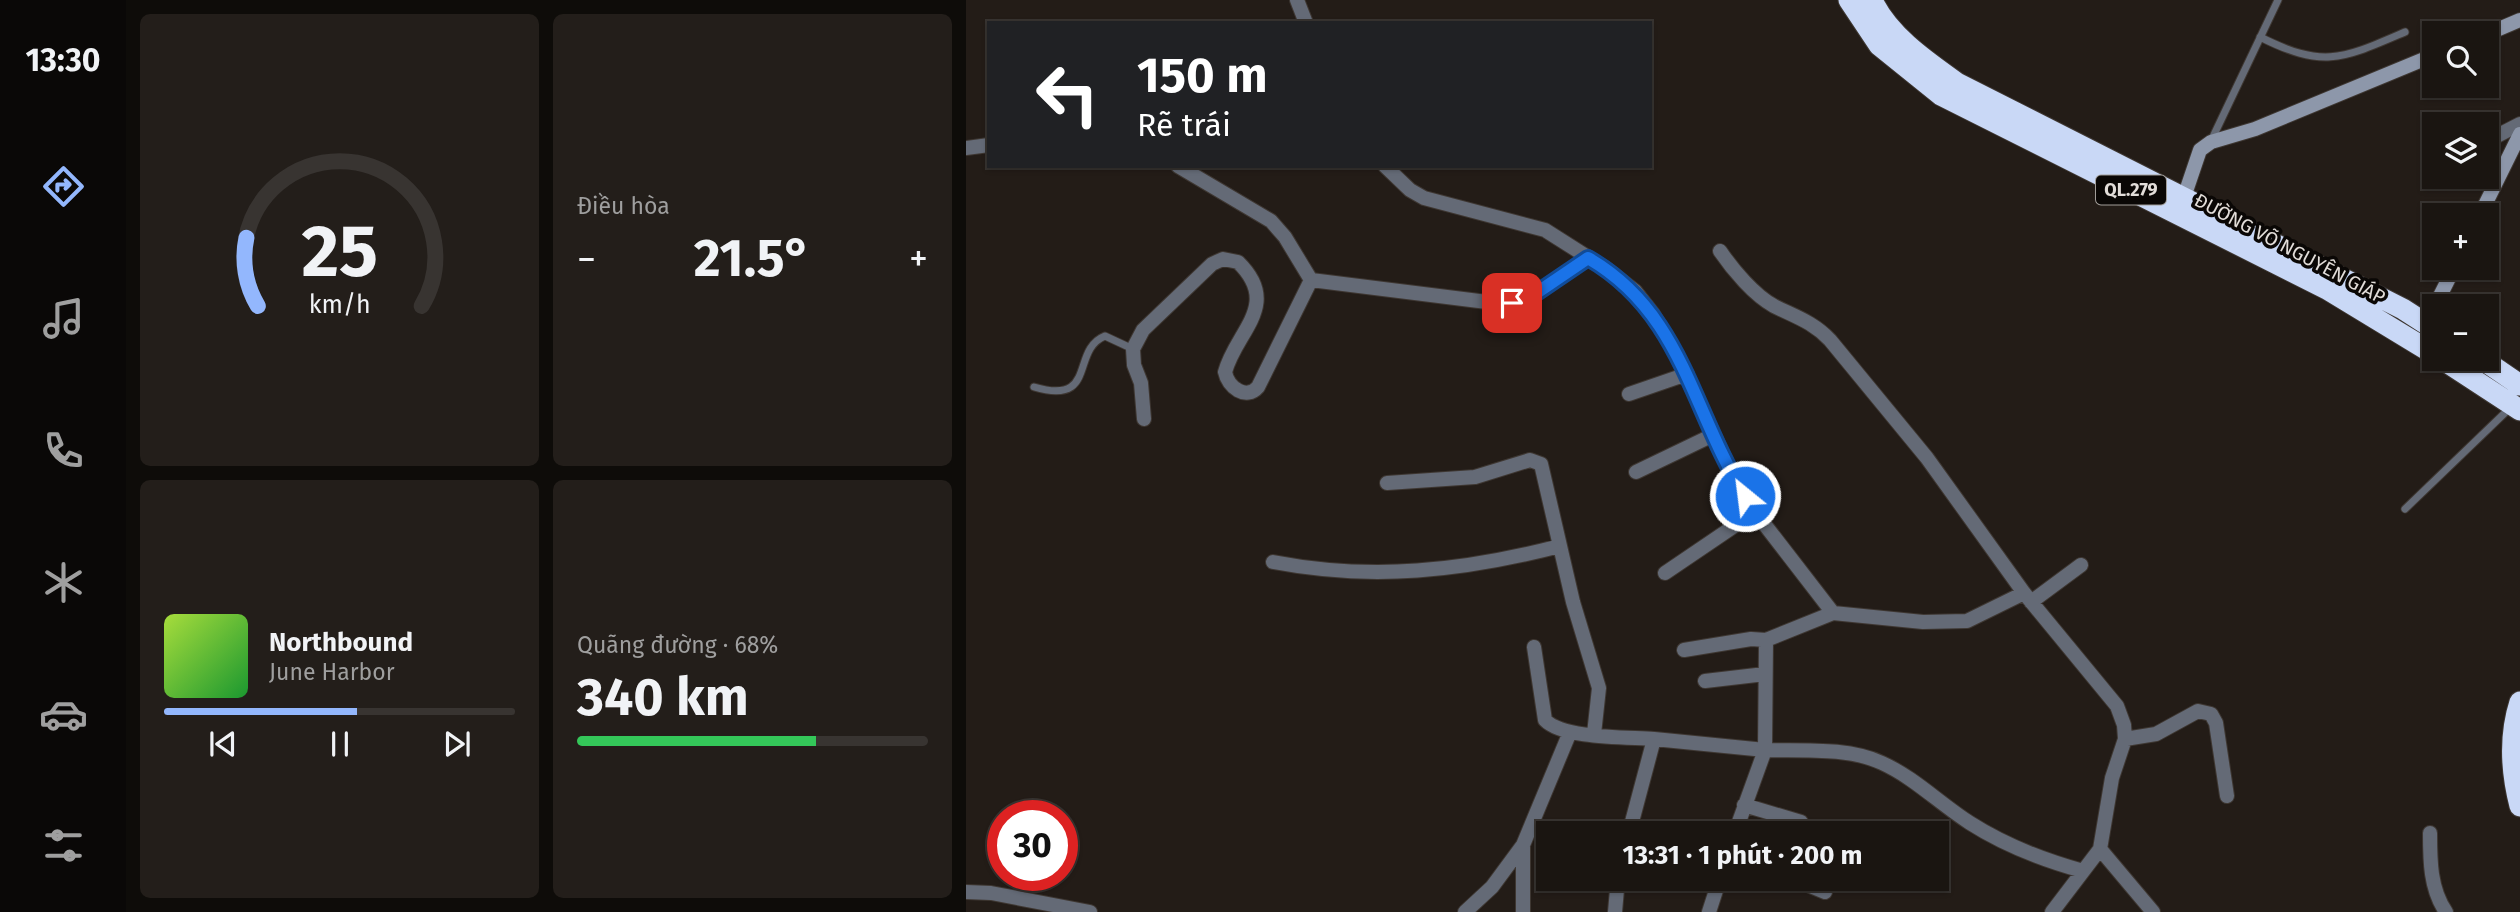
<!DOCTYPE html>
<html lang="vi">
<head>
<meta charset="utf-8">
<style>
  body { margin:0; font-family:"Fira Sans",sans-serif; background:#231e1a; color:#f1f3f6; height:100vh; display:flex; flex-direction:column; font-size:26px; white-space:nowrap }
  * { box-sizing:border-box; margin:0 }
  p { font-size:23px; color:#9f9f9f }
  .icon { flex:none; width:38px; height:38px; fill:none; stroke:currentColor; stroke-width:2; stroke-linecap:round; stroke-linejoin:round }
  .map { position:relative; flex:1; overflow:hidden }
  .details { display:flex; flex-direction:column; gap:14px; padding:14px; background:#0e0c09; width:840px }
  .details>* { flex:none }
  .guide { position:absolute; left:21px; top:21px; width:665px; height:147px; border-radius:0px; box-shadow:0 2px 5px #0004,0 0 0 2px #383431; background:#202124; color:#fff; overflow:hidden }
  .tools { position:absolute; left:1456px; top:21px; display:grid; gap:14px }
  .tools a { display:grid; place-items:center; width:77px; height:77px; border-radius:0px; background:#1a1511; box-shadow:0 2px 5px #0004,0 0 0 2px #383431; font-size:35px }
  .speed { position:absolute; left:21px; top:800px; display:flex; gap:14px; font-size:35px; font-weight:700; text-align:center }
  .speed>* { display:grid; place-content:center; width:91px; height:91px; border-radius:50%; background:#1a1511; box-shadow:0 2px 5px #0004,0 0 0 2px #383431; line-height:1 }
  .speed .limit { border:10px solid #d22; background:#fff; color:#111 }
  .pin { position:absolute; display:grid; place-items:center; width:60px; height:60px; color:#fff; margin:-30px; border-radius:14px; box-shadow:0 4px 10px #0006 }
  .me { position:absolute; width:77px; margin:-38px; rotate:331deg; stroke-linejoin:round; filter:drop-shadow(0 0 5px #0008) }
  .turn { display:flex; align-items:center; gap:24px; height:147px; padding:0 35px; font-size:32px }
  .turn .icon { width:91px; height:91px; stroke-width:2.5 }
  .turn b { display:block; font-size:49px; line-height:60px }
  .big { font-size:52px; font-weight:700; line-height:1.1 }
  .details .widget { flex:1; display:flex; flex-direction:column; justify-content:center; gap:10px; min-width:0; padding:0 24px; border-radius:10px; background:#231e1a }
  .details .dial { align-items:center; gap:0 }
  .dial svg { height:182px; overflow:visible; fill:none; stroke:#383431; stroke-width:7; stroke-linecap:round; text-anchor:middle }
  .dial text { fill:#f1f3f6; stroke:none }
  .song { display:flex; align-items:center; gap:21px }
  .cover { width:84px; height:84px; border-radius:10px; background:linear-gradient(135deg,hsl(80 70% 55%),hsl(130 70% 35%)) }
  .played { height:7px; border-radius:4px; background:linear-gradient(90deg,#93b7fd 55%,#383431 55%) }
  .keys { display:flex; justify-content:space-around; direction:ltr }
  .heat { display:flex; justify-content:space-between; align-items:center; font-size:38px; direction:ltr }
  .charge { height:10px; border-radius:5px; background:linear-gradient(90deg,#34c759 68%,#383431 0) }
  .details .tiles { flex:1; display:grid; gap:14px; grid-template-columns:repeat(2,1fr) }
  .trip { position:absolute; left:570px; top:821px; width:413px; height:70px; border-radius:0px; background:#1a1511; box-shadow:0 2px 5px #0004,0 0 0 2px #383431; font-weight:700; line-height:70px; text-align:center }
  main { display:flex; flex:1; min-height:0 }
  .dock { display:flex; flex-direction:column; width:126px; justify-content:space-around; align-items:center; background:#0a0807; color:#9f9f9f }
  .dock .icon { width:49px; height:49px }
  .dock .selected { color:#93b7fd }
  .dock b { font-size:32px; color:#f1f3f6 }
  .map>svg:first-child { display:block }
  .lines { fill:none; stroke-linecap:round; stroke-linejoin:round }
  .lane-casing { stroke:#3e3732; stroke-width:9 }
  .street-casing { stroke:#3e3732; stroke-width:16 }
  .secondary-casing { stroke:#3e3732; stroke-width:16 }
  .highway-casing { stroke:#3e3732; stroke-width:23 }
  .lane { stroke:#646a76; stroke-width:7 }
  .street { stroke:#646a76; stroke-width:14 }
  .secondary { stroke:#8d97aa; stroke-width:14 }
  .highway { stroke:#c9d8f6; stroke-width:21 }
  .route-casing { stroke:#114b97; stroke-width:18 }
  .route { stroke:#1a73e8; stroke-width:12 }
  .labels { text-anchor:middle; stroke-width:7; stroke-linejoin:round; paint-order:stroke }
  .shield { fill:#0a0705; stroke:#a19d99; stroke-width:2 }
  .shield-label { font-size:18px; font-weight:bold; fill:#e2ddd9 }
  .street-label { font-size:19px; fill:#e2ddd9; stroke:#0a0705 }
</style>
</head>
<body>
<main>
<nav class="dock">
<b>13:30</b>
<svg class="icon selected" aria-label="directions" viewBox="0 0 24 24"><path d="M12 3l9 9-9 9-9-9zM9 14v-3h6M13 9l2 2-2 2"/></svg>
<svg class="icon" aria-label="music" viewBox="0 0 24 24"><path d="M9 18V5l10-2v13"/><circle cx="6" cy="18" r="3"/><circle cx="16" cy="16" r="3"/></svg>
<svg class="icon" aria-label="phone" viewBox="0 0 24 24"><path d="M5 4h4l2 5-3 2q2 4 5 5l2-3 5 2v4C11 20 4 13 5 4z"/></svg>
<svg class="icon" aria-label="climate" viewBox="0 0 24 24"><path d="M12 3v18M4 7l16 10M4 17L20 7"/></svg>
<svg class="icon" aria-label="car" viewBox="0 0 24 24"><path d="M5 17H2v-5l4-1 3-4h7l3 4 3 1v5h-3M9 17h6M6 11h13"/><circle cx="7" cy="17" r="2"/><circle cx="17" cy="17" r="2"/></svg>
<svg class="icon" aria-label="filters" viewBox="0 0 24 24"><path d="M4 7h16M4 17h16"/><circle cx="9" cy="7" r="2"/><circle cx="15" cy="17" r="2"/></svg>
</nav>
<section class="details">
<div class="tiles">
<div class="widget dial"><svg viewBox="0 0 100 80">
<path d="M14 69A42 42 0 1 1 86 69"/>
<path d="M14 69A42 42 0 0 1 9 39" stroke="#93b7fd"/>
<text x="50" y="56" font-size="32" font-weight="700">25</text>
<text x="50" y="72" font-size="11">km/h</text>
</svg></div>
<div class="widget"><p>Điều hòa</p>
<div class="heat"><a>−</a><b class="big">21.5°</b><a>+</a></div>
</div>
<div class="widget">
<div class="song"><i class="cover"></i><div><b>Northbound</b><p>June Harbor</p></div></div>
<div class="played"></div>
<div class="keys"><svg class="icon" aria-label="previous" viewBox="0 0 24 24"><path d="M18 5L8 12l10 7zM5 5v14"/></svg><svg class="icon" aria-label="pause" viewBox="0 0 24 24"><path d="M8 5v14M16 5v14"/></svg><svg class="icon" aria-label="next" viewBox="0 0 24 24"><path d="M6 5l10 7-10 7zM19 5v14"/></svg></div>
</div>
<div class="widget"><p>Quãng đường · 68%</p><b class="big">340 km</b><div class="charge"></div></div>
</div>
</section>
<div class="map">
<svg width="1554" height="912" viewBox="0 0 1554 912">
  <rect width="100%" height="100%" fill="#231c17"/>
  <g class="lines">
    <g class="lane-casing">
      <path id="lane" d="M1294,37c64,32 82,22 145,-5
        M1245,141l67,-141
        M68,387c64,19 36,-37 71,-51l28,13
        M1439,509l106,-102"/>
    </g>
    <g class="street-casing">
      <path id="street" d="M331,0l9,23
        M1521,141l33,-17
        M0,148l23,-3
        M212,166l93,55 14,16 26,43
        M419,166l25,24 14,8 121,32 63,40 27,21 18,23 21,36 61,130 20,32 78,101
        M1475,183l6,-6
        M754,251c13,19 34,44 54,55 22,11 39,16 56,34l97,118 97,135 93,113 7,19 1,14 -13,39 -12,71
        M345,280l192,24 25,-6 60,-40
        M663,394l58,-20
        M178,419l-3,-36 -7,-18 -1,-16 10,-19 69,-66 11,-5 15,3c44,43 -2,69 -13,110 3,15 21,29 33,15l53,-107
        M670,472l77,-37
        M421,483l88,-6 55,-17 11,4 32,138 26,86 -5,46
        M307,562c99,19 190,9 287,-16
        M699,573l90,-61
        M1065,602l50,-37
        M800,640l67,-27 90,9 44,-1 57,-28
        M568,647l11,73c18,19 83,17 109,19l-25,94
        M739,681l60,-7
        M688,739l111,11 1,-110 -15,-1 -67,11
        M1159,739l31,-5 42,-23 13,3 5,9 11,73
        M778,805l57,17
        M769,833l30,-83c37,1 83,-3 117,13 33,15 58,41 88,60 36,23 73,37 113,48
        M1464,833c0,27 0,56 16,79
        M825,878l34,14
        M0,892l25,1 99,19
        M499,912l27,-25 31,-42
        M557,912v-67l47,-113
        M649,912l3,-34
        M743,912l11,-34
        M1086,912l48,-63 53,63"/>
    </g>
    <g class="secondary-casing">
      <path id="secondary" d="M1521,34l33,-14
        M1215,206l19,-56 11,-8 44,-13 179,-74
        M1514,215l40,-81
        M1469,306l19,-38"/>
    </g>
    <g class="highway-casing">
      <path id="highway" d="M883,0l30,45 62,50 386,194 107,65
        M906,0c16,35 54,61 85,83l446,226 31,20
        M1476,359l78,51
        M1516,359l38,26
        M1554,702c-11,34 -9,69 0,104"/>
    </g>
    <use href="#lane" class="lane"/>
    <use href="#street" class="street"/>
    <use href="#secondary" class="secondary"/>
    <use href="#highway" class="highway"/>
  </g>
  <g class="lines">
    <g class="route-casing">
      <path id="route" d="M546,303l23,-9 53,-36c95,55 103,152 157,238"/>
    </g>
    <use href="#route" class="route"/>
  </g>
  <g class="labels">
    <rect class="shield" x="1130" y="175.5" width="70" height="29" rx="5"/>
    <g class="shield-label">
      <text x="1165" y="196">QL.279</text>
    </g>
    <g class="street-label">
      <text transform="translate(1324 248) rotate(28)" y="7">ĐƯỜNG VÕ NGUYÊN GIÁP</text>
    </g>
  </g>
</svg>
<div class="tools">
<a><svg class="icon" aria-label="search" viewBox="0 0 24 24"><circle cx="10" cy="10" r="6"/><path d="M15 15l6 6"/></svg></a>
<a><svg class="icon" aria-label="layers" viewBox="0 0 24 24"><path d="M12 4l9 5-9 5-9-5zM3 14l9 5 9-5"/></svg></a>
<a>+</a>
<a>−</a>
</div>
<div class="speed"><div class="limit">30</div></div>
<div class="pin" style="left:546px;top:303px;background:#d93025"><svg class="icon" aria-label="arrive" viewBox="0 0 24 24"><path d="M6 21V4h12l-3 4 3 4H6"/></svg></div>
<svg class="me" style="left:779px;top:496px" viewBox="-20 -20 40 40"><circle r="17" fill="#1a73e8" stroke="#fff" stroke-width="3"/><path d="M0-11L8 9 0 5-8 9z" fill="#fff"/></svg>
<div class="trip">13:31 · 1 phút · 200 m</div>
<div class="guide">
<div class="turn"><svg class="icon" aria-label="left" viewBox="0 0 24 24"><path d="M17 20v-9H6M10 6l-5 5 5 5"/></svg><div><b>150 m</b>Rẽ trái</div></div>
</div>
</div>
</main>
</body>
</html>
